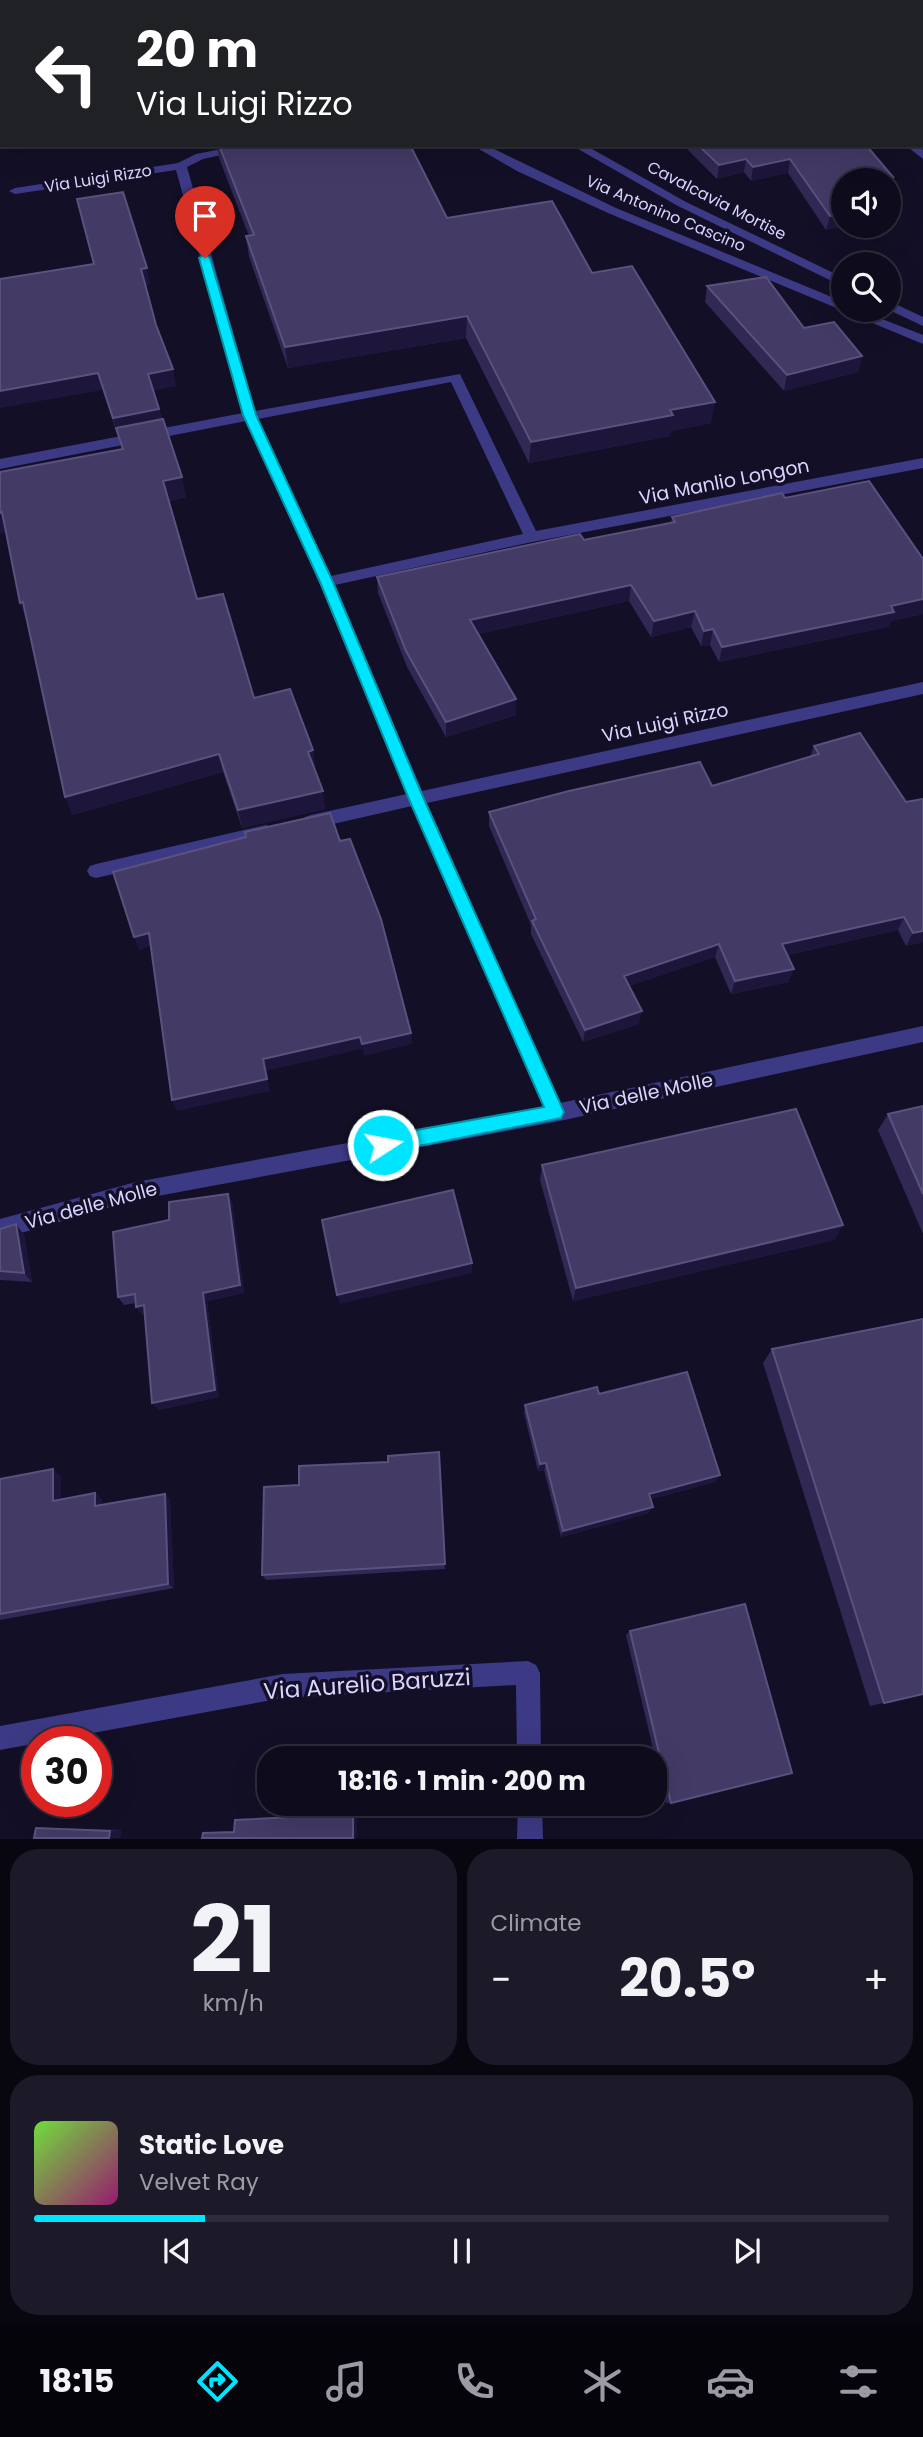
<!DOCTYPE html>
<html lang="en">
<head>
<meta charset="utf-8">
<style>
  body { margin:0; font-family:Poppins,sans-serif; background:#1c1929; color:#f1f3f6; height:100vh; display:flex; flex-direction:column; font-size:26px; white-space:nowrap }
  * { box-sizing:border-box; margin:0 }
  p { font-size:23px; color:#9b9ba3 }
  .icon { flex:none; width:38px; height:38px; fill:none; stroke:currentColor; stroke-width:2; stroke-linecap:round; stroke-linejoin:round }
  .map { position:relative; height:1839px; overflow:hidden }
  .drawer { display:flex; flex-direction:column; gap:10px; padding:10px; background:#08060f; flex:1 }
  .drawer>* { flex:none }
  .banner { position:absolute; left:0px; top:0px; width:924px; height:147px; box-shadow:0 7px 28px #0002,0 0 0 2px #2e2b3b; background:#202124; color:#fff; overflow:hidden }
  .tools { position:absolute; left:831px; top:168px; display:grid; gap:14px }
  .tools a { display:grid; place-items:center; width:70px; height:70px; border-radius:50%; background:#0e0b1c; box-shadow:0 7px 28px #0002,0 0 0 2px #2e2b3b; font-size:35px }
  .speed { position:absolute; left:21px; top:1726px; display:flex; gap:14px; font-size:35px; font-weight:700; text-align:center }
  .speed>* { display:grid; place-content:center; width:91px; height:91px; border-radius:50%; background:#0e0b1c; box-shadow:0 7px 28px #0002,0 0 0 2px #2e2b3b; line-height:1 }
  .speed .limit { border:10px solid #d22; background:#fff; color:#111 }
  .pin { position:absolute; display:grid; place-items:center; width:60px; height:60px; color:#fff; margin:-72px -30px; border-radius:50% 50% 50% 0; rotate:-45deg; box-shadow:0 0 7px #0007 }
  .pin .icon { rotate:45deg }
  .me { position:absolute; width:77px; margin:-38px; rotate:79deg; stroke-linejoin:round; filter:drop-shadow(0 0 5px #0008) }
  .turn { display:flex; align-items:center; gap:24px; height:147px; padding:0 21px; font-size:32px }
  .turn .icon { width:91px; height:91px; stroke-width:2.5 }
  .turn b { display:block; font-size:49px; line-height:60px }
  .big { font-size:52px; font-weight:700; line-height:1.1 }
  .drawer .card { flex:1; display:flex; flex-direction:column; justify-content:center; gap:10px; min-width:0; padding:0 24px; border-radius:28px; background:#1c1929 }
  .drawer .dial { align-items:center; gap:0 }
  .dial b { font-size:91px; line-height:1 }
  .song { display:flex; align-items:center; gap:21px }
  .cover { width:84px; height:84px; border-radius:10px; background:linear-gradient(135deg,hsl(100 70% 55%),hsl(320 70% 35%)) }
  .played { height:7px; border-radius:4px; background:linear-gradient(90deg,#00e5ff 20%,#2e2b3b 20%) }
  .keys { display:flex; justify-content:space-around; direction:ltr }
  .heat { display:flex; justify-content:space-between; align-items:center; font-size:38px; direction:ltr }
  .drawer .tiles { flex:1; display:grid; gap:10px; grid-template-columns:1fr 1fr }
  .card:last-child { grid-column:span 2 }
  .trip { position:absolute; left:257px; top:1746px; width:410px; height:70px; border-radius:28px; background:#0e0b1c; box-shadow:0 7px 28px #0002,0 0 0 2px #2e2b3b; font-weight:700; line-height:70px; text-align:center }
  .menu { display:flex; height:112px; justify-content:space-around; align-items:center; background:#06040b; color:#9b9ba3 }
  .menu .icon { width:49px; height:49px }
  .menu .on { color:#00e5ff }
  .menu b { font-size:32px; color:#f1f3f6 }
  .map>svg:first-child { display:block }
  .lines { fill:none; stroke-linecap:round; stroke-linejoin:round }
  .minor { fill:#3d3a85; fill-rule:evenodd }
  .wall { fill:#312854 }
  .shaded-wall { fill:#1d163a }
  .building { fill:#433a66; stroke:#5a527e; stroke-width:2 }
  .route { fill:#00e5ff; stroke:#0095a6; stroke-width:2 }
  .labels { text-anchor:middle; stroke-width:7; stroke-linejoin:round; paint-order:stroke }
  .far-street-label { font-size:16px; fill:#d9d4ff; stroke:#130f26 }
  .street-label { font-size:19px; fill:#d9d4ff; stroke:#130f26 }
  .near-street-label { font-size:23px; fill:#d9d4ff; stroke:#130f26 }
</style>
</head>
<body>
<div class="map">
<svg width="923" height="1839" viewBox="0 0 923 1839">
  <rect width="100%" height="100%" fill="#130f26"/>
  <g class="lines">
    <path class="minor" d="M279,0h11l1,2h-11z
      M368,0h10l1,2h-10z
      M242,145h26l-65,14 -16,8 68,244 205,-37 76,157 387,-73v10l-391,74 -197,43 87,206 501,-109v12l-496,109 133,300 363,-77v16l-368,80 -419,78 -136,39v-20l136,-37 407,-75 -131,-301 -101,23 -6,-2 -2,-5 2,-5 6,-2 96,-21 -88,-212 -73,-161 -246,48v-10l243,-46 -67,-243 -161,24 -6,-3 6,-3 163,-25 18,-9zM451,382l72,152 -192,42 -73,-157z
      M472,145h14l130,63 228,94v8h15l64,25v9l-315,-131 -91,-42z
      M571,145h14l101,57 158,76v9l-166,-81z
      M905,145h12l6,5v9z
      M889,301l34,16v9l-34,-16z
      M266,825l6,2 2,5 -2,5 -6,2 -170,39 -6,-2 -3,-5 3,-5 6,-2z
      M528,1661l8,4 4,8 1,86h-24l-1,-74 -233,13 -283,52v-24l283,-52z
      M518,1804h24l1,35h-26z"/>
  </g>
  <path class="wall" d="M481,0h277l-2,2h-273z
    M784,0h139v125l-1,-123h-136z
    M214,145h196l37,73 145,55 119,150 -40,8 -1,5 -141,27 -63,-125 -178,30 -39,-111 -3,-21h3l-30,-78 -2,-11 -2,1z
    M683,145h183l23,35 -63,50 -38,-57 -37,8 -7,-9 -27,7z
    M0,279l150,5 -4,1 10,40 20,61 -23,4 33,107 -17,4 28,98 57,99 62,71h-1l10,40 -83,19 -19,-56 -151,43 -44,-193h-1l-7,-19 102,-154 -4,-15h-1l-14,-44z
    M707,286l155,70 -4,16 -74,19 -79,-89z
    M785,498l138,61v55l-32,7 -3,6 -169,35 -9,-17 -9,1 -10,-19 -40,10 -22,-36 -151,33 38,65v16l-70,22 -39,-70 -29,-74 -1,-16 207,-37 87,-17 1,-6z
    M814,746l92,56 17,-3v143l-17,4 -8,-16 -111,25 2,27 -58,12 -16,-37 -86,29 10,38 -56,18 -52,-108v-9l-42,-99v-14l223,-26 98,-29z
    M923,1106v128l-45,-104 10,-16z
    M542,1165l301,60 -9,15 -261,61 -33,-121z
    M228,1194l4,9 12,90 -37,8 12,96 -61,13 -14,-96 -2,1 -6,-12 -12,2 -6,-8 51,-77z
    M16,1224l8,11 8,47 -32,-2v-51z
    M772,1349l151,345 -53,12 -107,-343z
    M599,1394l121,81 -5,7 -64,17 -2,14 -88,24 -17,-67 -6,1 -14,-58 1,-8z
    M439,1452l6,117 -179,11 -4,-5 37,-90 89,-23z
    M61,1476v23l34,-6 7,7v5l63,-11 5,6 4,88 -174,32v-141z
    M630,1631l41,172h-5l-40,-168z
    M36,1828h13l72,2 -1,8h-86z"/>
  <path class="shaded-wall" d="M485,0h13v2h-13z
    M501,0h23v1l-2,1h-21z
    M746,0h12l-2,2h-11z
    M0,123h2v22h-2z
    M746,159l-2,13 -27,7 2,-14z
    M790,159l-2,14 -37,8 2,-14z
    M893,177l-4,14v-11h-16z
    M844,214v12h12l-30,4 4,-14z
    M147,268l3,16 -5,1 -4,-16z
    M467,316l-1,22 -178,30 -3,-21z
    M862,356l-4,16 -74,19 3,-16z
    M173,369l3,17 -24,5 -4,-17z
    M98,373l5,17 -103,18v-17z
    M715,402l-4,21 -40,8 -1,5 -141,27 2,-21 139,-32z
    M159,409l4,16 -46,9 -4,-16z
    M182,477l4,20 -19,4 -4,-20z
    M2,512l7,20 -9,2v-21z
    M631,585l-2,16 -160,35 1,-16z
    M923,599v15l-32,7 -3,6 -169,35 3,-15z
    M23,602l7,19 -3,1 -7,-19z
    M695,611l-4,16 -40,10 3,-16z
    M713,629l-3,16 -9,1 3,-15z
    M516,699v16l-70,22v-15z
    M313,750l3,19 -5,1 -3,-18z
    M219,754l4,18 -151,43 -7,-18z
    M323,791l2,18 -83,19 -4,-18z
    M904,917l-6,13 -121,27 5,-13z
    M923,931v11l-17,4 7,-13z
    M149,933l4,12 -14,5 -5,-13z
    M719,944l-4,13 -94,32 3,-13z
    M794,969l-5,13 -58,12 4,-13z
    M642,1011l-3,13 -56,18 2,-12z
    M411,1033l1,11 -48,12 -2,-12z
    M360,1037l2,12 -96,22 4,20 -93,20 -5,-11 91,-41z
    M228,1194l4,9 12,90 -37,8 12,96 -61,13 -6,-7 51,-110z
    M16,1224l8,11 8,47 -8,-9z
    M843,1225l-9,15 -261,61 3,-13z
    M472,1263v10l-132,31 -3,-9z
    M144,1305l5,8 -7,2 -6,-8z
    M546,1463l-2,7 -6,1 2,-7z
    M53,1469l8,7v31l-8,-6z
    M720,1475l-5,7 -69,18 3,-6z
    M95,1493l7,7v12l-7,-6z
    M165,1494l5,6 4,88 -6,-4z
    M653,1507l-4,6 -88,24 2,-6z
    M353,1814h4v24h-4z
    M121,1830l-1,8h-11l1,-7z"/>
  <path class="building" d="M0,0h224l3,2h-225v121h-2z
    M536,0h210l-1,2h-207z
    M801,0h122v108l-1,-106h-119z
    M219,145h191l37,73 105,-17 40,72 40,-7 83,136 -45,8 3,5 -142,27 -64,-126 -182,31 -39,-111 8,-1z
    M698,145h168l27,32 -20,3h-29v34l-14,2 -40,-57 -37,8 -7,-8 -27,6z
    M123,192l24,76 -6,1 15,56 17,44 -25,5 11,35 -46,9 -15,-45 -98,18v-112l94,-15 -17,-65z
    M766,277l38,51 30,-6 28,34 -75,19 -80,-89z
    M163,419l19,58 -19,4 34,118 26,-5 31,104 36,-9 23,61 -5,2 15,39 -85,19 -19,-56 -154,43 -42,-195 -3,1 -18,-91 -2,1v-41l123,-23 -7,-21z
    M869,481l54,78v40l-32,7 3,6 -172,35 -9,-18 -9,2 -9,-20 -41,10 -23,-36 -161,35 46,79 -70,23 -40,-71 -29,-74 203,-43 4,6 91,-18 -3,-5 110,-24 3,5z
    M860,733l46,69 17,-3v132l-10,2 -9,-16 -122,27 12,25 -59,12 -16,-37 -95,32 18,35 -57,19 -53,-109 4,-2 -47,-107 80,-21 131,-29 12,24 107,-32 -5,-8z
    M330,813l10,28 10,-2 31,80 30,114 -49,11 -2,-7 -97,22 4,20 -95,21 -23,-167 -15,4 -21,-65 133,-35 -1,-5z
    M923,1106v88l-35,-80z
    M796,1109l47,116 -267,63 -34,-123z
    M453,1190l19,73 -135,32 -15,-75z
    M228,1194l12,91 -37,8 12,97 -63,13 -8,-98 -8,2 -1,-13 -17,3 -5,-65 56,-12v-18z
    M16,1224l8,49 -24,-2v-42z
    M923,1319v375l-39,9 -112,-354z
    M687,1372l33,103 -71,19 4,13 -90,24 -17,-68 -6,1 -15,-59 72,-18 2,7z
    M439,1452l6,112 -183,11 2,-88 35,-2v-19l89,-4v-6z
    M53,1469v32l42,-8v13l70,-12 3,90 -168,30v-135z
    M745,1604l47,169 -121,30 -41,-172z
    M353,1814v24h-151l1,-5 31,-1 1,-12z
    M36,1828l74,3 -1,7h-75z"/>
  <path class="route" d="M205,254l5,4 46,157 77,167 90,215 141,315 -3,6 -178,35 -7,-3 -2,-5 2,-6 7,-3 161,-29 -136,-310 -88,-215 -77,-167 -44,-157z"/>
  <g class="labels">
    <g class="far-street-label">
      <text transform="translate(98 178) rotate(-9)" y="6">Via Luigi Rizzo</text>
      <text transform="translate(717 200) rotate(27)" y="6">Cavalcavia Mortise</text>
      <text transform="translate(666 213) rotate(23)" y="6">Via Antonino Cascino</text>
    </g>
    <g class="street-label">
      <text transform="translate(724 481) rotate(-11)" y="7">Via Manlio Longon</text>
      <text transform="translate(665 722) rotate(-12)" y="7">Via Luigi Rizzo</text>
      <text transform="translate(646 1093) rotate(-12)" y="7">Via delle Molle</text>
      <text transform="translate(91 1205) rotate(-15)" y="7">Via delle Molle</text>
    </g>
    <g class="near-street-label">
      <text transform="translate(367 1684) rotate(-4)" y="8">Via Aurelio Baruzzi</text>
    </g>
  </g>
</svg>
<div class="tools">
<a><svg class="icon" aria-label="sound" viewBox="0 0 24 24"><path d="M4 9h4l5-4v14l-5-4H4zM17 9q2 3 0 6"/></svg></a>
<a><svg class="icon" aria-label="search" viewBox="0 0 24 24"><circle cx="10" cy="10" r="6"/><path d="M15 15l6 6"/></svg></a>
</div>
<div class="speed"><div class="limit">30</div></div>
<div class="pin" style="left:205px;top:258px;background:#d93025"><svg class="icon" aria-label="arrive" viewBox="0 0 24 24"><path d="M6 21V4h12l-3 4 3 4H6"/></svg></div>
<svg class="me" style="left:383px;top:1145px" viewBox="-20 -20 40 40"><circle r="17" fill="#00e5ff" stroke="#fff" stroke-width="3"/><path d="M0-11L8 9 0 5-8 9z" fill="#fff"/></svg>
<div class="trip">18:16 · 1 min · 200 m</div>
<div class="banner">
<div class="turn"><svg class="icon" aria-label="left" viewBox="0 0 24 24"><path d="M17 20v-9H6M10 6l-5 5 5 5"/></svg><div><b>20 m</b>Via Luigi Rizzo</div></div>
</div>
</div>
<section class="drawer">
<div class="tiles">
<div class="card dial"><b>21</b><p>km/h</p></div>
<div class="card"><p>Climate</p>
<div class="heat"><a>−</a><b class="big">20.5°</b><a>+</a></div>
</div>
<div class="card">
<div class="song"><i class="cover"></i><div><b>Static Love</b><p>Velvet Ray</p></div></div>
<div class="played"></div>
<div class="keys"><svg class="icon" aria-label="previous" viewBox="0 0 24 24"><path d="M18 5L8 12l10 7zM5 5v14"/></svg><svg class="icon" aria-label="pause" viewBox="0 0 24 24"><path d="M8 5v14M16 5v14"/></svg><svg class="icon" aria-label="next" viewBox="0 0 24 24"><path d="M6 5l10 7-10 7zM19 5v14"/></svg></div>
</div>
</div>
</section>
<nav class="menu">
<b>18:15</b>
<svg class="icon on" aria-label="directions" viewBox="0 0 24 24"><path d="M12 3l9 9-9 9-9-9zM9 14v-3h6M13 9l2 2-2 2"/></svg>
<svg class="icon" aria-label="music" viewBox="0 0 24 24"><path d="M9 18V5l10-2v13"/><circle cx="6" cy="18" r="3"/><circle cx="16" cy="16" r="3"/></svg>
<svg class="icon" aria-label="phone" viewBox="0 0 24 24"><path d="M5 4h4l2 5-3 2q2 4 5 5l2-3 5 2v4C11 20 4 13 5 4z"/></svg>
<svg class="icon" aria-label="climate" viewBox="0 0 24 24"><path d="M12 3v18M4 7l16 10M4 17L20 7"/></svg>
<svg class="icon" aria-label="car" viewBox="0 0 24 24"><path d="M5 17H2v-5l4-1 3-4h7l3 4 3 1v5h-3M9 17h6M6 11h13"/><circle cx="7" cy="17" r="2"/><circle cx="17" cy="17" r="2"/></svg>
<svg class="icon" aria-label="filters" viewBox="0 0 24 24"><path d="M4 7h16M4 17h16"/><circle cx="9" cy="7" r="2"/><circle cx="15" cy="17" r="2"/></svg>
</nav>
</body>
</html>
